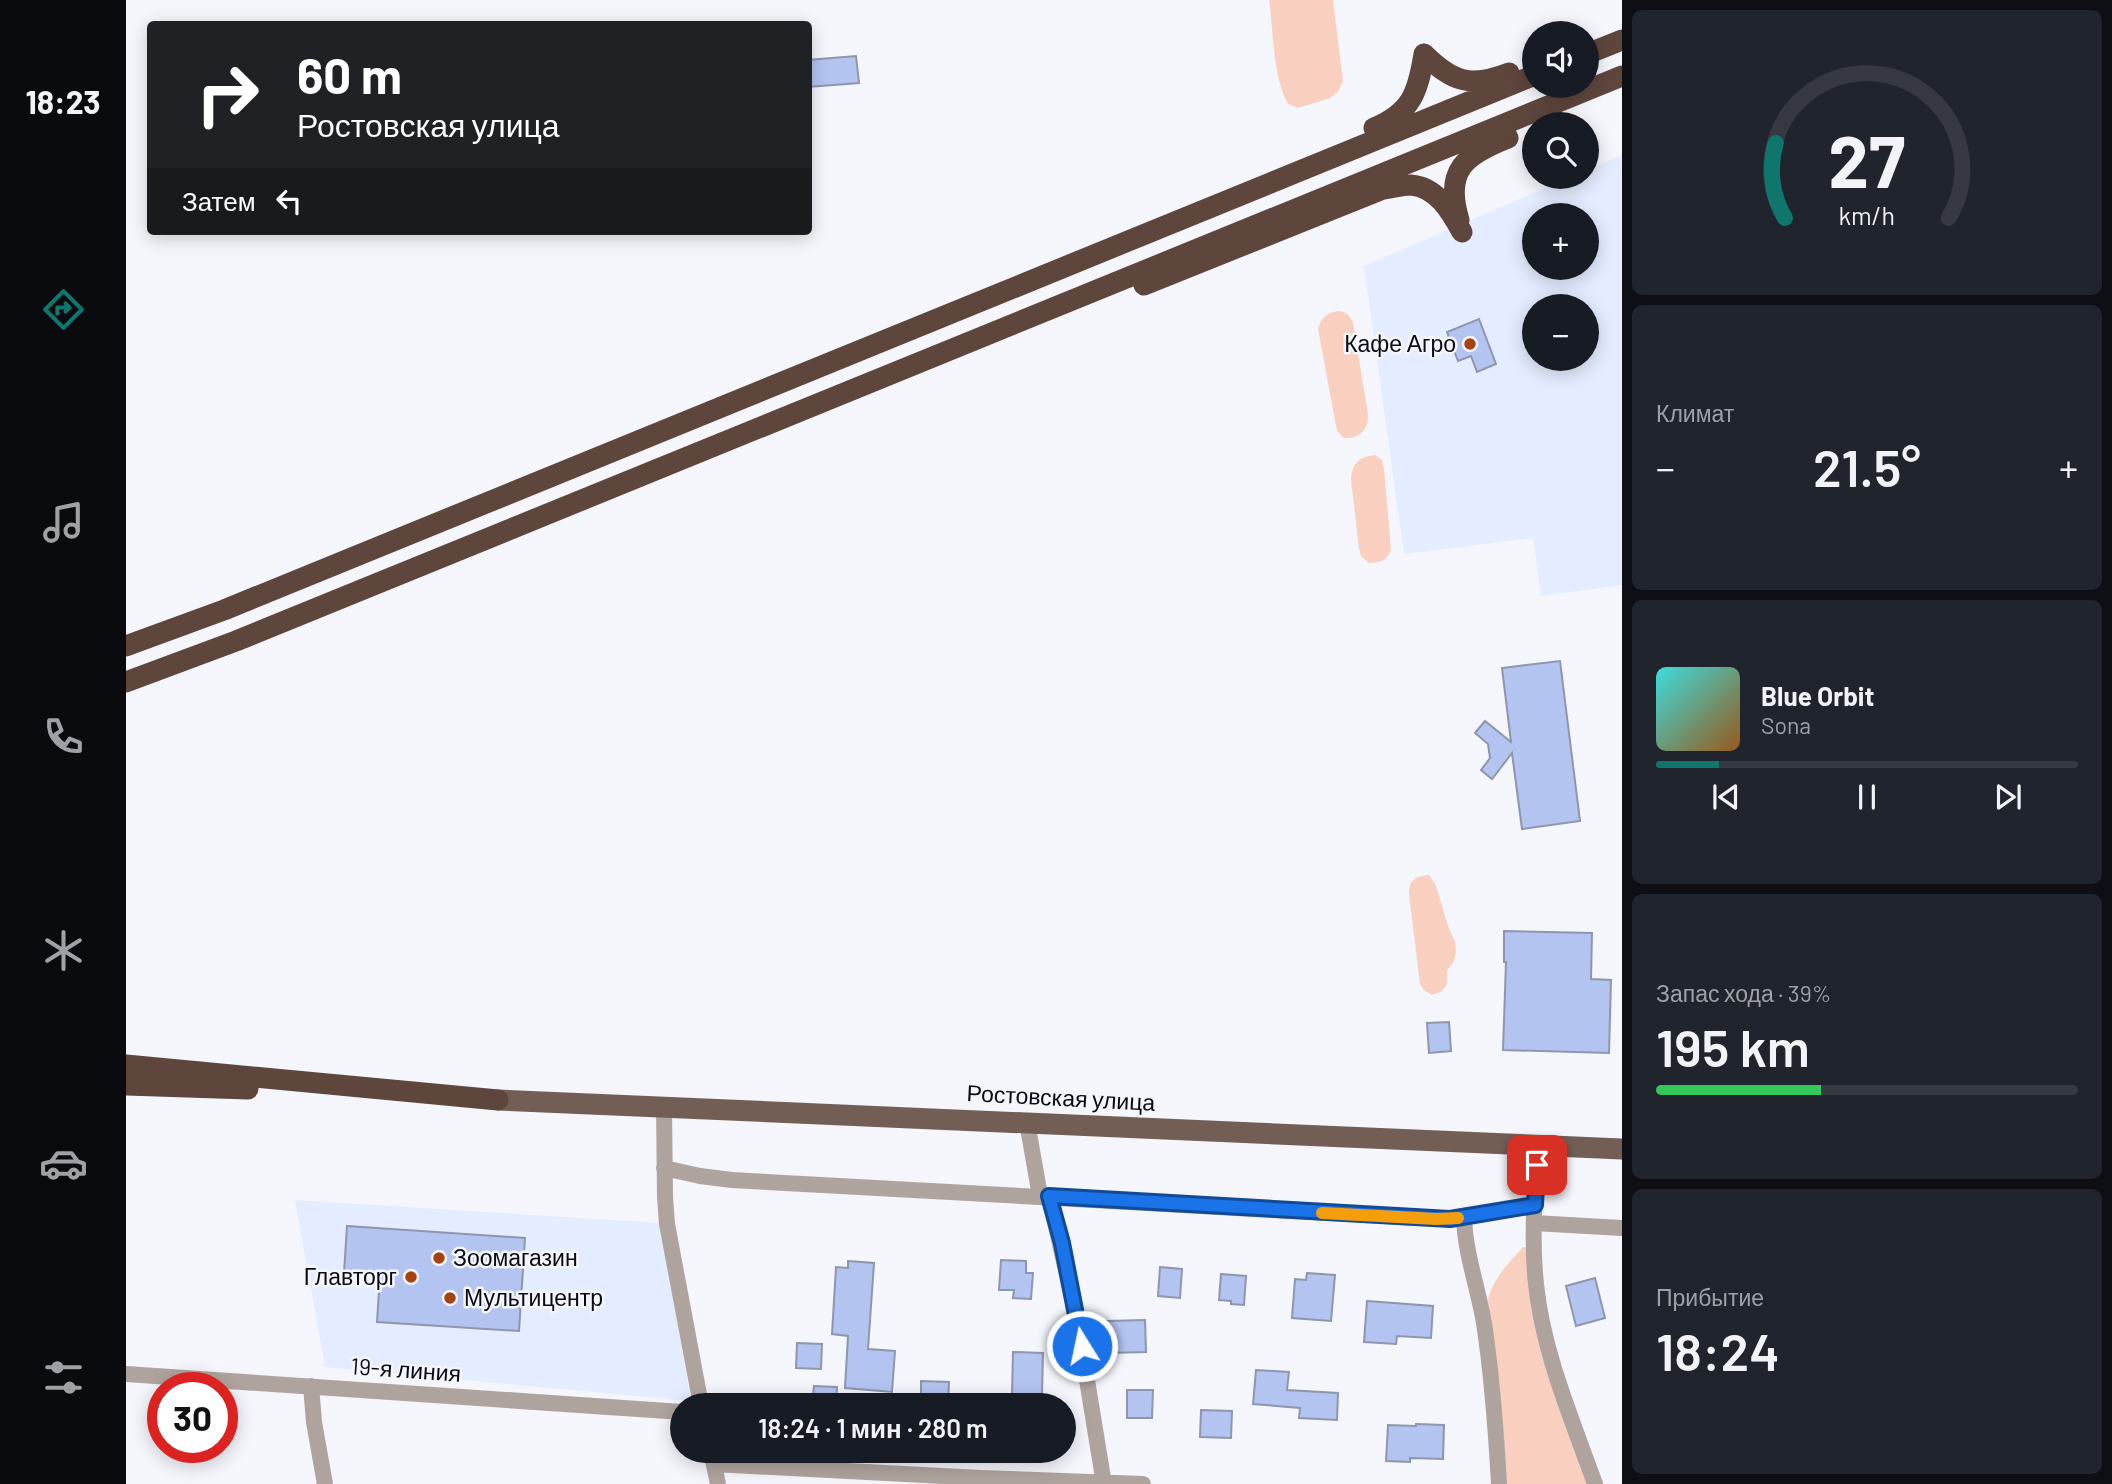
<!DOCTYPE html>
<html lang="ru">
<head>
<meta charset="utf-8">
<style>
  body { margin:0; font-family:Barlow,sans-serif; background:#20242c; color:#f1f3f6; height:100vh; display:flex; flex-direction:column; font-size:26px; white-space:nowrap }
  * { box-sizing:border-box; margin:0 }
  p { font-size:23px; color:#9ea1a6 }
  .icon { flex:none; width:38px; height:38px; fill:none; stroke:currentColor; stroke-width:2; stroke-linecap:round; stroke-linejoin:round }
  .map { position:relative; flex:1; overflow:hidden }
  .details { display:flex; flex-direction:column; gap:10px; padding:10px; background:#0d0f14; width:490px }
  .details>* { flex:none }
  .hud { position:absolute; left:21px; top:21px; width:665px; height:214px; border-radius:7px; box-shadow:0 4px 18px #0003; background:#202124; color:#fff; overflow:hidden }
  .fabs { position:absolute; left:1396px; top:21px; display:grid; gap:14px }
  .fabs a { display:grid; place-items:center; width:77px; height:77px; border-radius:50%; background:#171b24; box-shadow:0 4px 18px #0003; font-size:35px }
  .speed { position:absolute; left:21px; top:1372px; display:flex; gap:14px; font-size:35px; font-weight:700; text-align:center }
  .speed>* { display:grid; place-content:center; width:91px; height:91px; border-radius:50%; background:#171b24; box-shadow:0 4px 18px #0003; line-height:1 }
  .speed .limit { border:10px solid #d22; background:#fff; color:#111 }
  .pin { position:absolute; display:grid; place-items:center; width:60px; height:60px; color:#fff; margin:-30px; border-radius:14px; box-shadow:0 4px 10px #0006 }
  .me { position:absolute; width:77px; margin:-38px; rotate:350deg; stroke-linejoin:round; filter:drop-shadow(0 0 5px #0008) }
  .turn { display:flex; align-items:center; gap:24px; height:147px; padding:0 35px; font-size:32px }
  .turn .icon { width:91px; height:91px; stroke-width:2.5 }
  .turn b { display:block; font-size:49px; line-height:60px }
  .then { display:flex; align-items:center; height:66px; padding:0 35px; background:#0003; gap:14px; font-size:26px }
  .big { font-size:52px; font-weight:600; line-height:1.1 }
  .details .widget { flex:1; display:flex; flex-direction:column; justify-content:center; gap:10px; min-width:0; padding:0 24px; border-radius:10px; background:#20242c }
  .details .dial { align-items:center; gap:0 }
  .dial svg { height:182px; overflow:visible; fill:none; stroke:#363941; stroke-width:7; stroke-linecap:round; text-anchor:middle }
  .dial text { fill:#f1f3f6; stroke:none }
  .song { display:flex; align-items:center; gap:21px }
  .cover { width:84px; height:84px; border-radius:10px; background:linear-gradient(135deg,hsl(180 70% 55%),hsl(30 70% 35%)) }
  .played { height:7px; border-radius:4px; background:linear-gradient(90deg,#0f766e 15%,#363941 15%) }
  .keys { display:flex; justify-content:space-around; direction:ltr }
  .heat { display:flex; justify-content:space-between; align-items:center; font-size:38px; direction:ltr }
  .charge { height:10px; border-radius:5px; background:linear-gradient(90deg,#34c759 39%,#363941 0) }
  .trip { position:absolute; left:544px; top:1393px; width:406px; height:70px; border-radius:35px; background:#171b24; box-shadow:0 4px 18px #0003; font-weight:600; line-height:70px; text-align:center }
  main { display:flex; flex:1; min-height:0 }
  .tabs { display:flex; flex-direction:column; width:126px; justify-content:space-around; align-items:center; background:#090b0e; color:#9ea1a6 }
  .tabs .icon { width:49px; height:49px }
  .tabs .selected { color:#0f766e }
  .tabs b { font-size:32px; color:#f1f3f6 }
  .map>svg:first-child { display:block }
  .built { fill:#e4ecff; fill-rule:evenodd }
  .green { fill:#f9d0c0 }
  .building { fill:#b3c4f1; stroke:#8d96ad; stroke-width:2 }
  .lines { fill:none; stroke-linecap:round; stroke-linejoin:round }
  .street { stroke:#afa39e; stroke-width:16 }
  .primary { stroke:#735e56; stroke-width:21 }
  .highway { stroke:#5e463d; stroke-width:21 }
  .route-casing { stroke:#114b97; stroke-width:18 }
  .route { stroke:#1a73e8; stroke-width:12 }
  .slow { stroke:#f59e0b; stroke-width:12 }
  .poi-dot { fill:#a74313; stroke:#f4f6fb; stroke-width:2.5 }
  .labels { text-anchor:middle; stroke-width:5; stroke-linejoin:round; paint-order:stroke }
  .poi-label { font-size:23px; fill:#090c14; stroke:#f4f6fb; text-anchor:end }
  .street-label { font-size:23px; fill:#090c14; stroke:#f4f6fb }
</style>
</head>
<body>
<main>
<nav class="tabs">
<b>18:23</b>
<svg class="icon selected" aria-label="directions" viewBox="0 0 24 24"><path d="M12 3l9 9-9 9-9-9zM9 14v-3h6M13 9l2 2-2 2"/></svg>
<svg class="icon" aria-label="music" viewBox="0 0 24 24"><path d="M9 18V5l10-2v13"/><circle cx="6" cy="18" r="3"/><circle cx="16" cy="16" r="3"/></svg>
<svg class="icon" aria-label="phone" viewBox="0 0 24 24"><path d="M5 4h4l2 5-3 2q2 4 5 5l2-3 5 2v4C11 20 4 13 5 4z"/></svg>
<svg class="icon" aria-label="climate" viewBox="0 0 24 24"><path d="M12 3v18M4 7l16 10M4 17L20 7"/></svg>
<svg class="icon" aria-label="car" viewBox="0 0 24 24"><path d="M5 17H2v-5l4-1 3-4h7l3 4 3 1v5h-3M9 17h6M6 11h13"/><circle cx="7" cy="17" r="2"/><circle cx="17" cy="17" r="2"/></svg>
<svg class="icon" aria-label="filters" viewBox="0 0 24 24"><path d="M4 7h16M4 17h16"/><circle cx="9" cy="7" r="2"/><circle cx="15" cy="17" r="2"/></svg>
</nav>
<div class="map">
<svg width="1496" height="1484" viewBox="0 0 1496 1484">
  <rect width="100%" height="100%" fill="#f4f6fb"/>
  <path class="built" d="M1496,155v430l-81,11 -8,-58 -129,16 -40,-288 207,-89h16v-7zM1409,215h52v53h-52zM1409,306h52v53h-52z
    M169,1200l365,23 31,178 -366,-34z"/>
  <path class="green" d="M1143,0h64l10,81 -5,11 -8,6 -32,10 -10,-4c-16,-31 -14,-71 -19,-104z
    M1212,311c9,1 12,4 15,12l15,91c0,16 -8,25 -24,24l-7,-7 -19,-102c3,-11 8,-16 20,-18z
    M1249,455l7,5 2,9 7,80c-3,11 -11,14 -22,14l-8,-7 -2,-8 -8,-68c1,-17 8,-23 24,-25z
    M1303,875l7,11 12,40 7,16 1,10 -3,11 -6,7v15l-6,7 -9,3 -8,-5 -4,-6 -11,-90c0,-14 6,-18 20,-19z
    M1397,1247l6,1 59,236h-82l-18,-185c6,-22 21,-36 35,-52z"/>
  <path class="building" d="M730,56l3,27 -51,4v-27z
    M1353,319l17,45 -19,8 -6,-16 -13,5 -11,-29z
    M1434,661l20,160 -58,8 -10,-76 -20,26 -11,-9 9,-12 -2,-14 -13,-11 10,-12 26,21 -9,-74z
    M1378,931l88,2 -1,46 20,1 -2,73 -106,-3 3,-88h-2z
    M1323,1022l2,29 -22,2 -2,-30z
    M221,1226l178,12 -6,93 -142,-9 3,-47 -36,-2z
    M875,1260l25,1v12h7l-2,26 -18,-1 1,-8h-15z
    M722,1261l26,2 -6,86 27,2 -3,41 -47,-4 3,-52 -16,-2 4,-67 12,1z
    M1034,1267l22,2 -2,29 -22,-2z
    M1181,1273l28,2 -4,46 -39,-3 3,-39 11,1z
    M1095,1274l25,2 -2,29 -13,-1v-3l-12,-1z
    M1469,1278l10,40 -29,8 -10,-40z
    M1241,1301l66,5 -2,32 -34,-2 -1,8 -32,-2z
    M1019,1320l1,32 -39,1v-32z
    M671,1343l25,1 -1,25 -25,-1z
    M887,1352l30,1 -1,41h-30z
    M1130,1370l33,2 -2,18 51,3 -1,27 -38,-2 1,-10 -47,-4z
    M795,1381l28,1 -1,23h-27z
    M688,1386l23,1 -1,18h-24z
    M1001,1390h26l-1,28h-25z
    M1075,1410l31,1 -1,27 -31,-1z
    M1290,1424l28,1 -1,34 -33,-1v4l-24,-1 2,-36 28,1z"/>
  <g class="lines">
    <path class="street" d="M538,1107l1,90 2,27 34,181
      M901,1122l13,74
      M1412,1145c-3,46 -7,93 -2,139 7,69 36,135 59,200
      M538,1168l36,8 32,4 704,39c33,1 65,-10 99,-14
      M923,1196l28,123 27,165
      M1338,1217c1,37 14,70 20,106 8,53 12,107 15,161
      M1408,1223l88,5
      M0,1374l556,38
      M185,1386l3,36 11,62
      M585,1451l7,33
      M588,1464l267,14 162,6"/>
    <path class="primary" d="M372,1100l1124,49"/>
    <path class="highway" d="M1298,54c28,28 47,34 85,19
      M1461,54l35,-14
      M1248,128c38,-16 44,-36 50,-74
      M1333,220c-15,-50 6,-65 49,-82
      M1018,285l239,-96c9,-1 19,-4 28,-4 26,2 40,27 51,47
      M0,646l98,-36 1311,-535
      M0,682l110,-41 1386,-565
      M0,1065l372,35
      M0,1085l122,4"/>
  </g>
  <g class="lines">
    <g class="route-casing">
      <path id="route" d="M956,1346l-20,-103 -13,-47 401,23 85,-14 2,-40"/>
    </g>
    <use href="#route" class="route"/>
    <path class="slow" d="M1196,1213l114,6 22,-1"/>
  </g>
  <g class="poi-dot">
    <circle cx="1344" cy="344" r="7"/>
    <circle cx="313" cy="1258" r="7"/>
    <circle cx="285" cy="1277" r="7"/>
    <circle cx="324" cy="1298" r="7"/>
  </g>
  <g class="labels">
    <g class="poi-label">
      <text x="1330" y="352">Кафе Агро</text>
      <text x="327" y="1266" text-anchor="start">Зоомагазин</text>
      <text x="271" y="1285">Главторг</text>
      <text x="338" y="1306" text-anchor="start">Мультицентр</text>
    </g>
    <g class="street-label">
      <text transform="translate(935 1098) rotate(3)" y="8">Ростовская улица</text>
      <text transform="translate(280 1370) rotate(4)" y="8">19-я линия</text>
    </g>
  </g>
</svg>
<div class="fabs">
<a><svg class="icon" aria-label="sound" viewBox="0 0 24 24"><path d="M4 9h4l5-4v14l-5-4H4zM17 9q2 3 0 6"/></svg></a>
<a><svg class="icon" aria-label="search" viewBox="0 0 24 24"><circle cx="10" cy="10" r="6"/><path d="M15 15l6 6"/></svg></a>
<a>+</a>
<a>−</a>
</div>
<div class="speed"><div class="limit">30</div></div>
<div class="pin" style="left:1411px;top:1165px;background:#d93025"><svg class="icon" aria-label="arrive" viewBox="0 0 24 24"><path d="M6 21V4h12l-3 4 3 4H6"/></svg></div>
<svg class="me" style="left:956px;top:1346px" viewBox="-20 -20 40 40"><circle r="17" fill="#1a73e8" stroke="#fff" stroke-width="3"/><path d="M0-11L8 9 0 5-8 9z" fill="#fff"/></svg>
<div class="trip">18:24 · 1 мин · 280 m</div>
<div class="hud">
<div class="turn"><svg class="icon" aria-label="right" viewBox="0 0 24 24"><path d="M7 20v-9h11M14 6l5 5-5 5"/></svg><div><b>60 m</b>Ростовская улица</div></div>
<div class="then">Затем<svg class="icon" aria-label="left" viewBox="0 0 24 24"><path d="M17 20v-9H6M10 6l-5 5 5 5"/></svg></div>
</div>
</div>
<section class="details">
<div class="widget dial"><svg viewBox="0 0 100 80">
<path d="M14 69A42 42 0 1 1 86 69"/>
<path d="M14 69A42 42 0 0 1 10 36" stroke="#0f766e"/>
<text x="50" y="56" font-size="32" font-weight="700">27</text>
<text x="50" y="72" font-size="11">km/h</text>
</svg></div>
<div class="widget"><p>Климат</p>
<div class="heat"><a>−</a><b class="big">21.5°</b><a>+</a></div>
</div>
<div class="widget">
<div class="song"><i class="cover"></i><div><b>Blue Orbit</b><p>Sona</p></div></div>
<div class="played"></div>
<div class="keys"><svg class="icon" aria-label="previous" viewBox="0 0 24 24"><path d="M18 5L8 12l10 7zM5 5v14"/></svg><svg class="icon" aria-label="pause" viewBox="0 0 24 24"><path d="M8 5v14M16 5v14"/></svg><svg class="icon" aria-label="next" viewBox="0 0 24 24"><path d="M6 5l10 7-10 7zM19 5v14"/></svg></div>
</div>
<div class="widget"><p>Запас хода · 39%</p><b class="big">195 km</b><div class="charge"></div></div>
<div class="widget"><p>Прибытие</p><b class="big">18:24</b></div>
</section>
</main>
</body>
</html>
